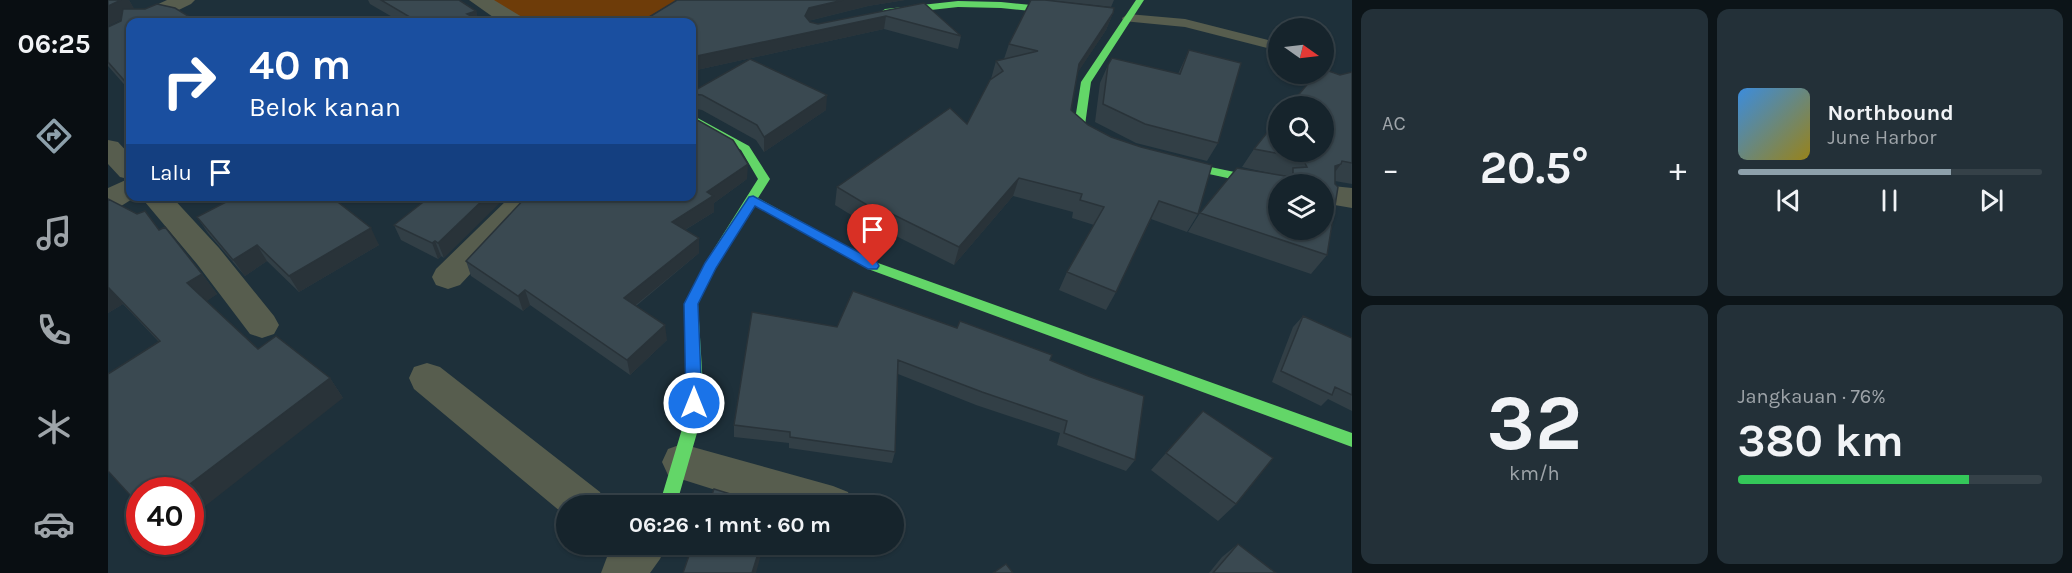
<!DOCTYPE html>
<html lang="id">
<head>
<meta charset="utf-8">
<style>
  body { margin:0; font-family:Karla,sans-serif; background:#233038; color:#f1f3f6; height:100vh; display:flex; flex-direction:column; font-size:22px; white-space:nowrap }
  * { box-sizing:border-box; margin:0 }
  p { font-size:20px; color:#9ea4a9 }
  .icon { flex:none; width:33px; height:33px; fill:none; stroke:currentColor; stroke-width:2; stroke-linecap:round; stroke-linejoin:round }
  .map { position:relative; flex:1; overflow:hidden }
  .side { display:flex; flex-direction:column; gap:9px; padding:9px; background:#0c1418; width:720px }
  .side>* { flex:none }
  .hud { position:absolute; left:18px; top:18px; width:570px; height:183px; border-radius:12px; box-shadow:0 2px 4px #0004,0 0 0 2px #354148; background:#1a4fa0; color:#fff; overflow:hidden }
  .needle { width:39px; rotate:104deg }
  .controls { position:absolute; left:1160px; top:18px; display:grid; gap:12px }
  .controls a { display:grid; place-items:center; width:66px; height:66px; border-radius:50%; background:#16242c; box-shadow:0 2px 4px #0004,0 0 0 2px #354148; font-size:30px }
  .speed { position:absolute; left:18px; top:477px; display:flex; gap:12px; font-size:30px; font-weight:700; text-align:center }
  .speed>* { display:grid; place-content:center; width:78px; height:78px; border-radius:50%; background:#16242c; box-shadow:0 2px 4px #0004,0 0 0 2px #354148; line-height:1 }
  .speed .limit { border:9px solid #d22; background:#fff; color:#111 }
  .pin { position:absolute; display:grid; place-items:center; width:51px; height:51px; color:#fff; margin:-62px -26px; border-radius:50% 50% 50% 0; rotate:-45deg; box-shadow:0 0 6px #0007 }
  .pin .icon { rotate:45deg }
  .me { position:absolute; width:66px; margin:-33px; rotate:0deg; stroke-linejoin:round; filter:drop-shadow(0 0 4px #0008) }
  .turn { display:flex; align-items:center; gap:21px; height:126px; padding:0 24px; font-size:27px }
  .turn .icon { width:78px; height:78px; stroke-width:2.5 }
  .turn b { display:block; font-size:42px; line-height:51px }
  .then { display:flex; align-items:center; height:57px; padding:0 24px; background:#0003; gap:12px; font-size:22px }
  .big { font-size:45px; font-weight:700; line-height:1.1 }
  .side .widget { flex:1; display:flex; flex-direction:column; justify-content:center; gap:9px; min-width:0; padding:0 21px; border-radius:12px; background:#233038 }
  .side .dial { align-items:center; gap:0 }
  .dial b { font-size:78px; line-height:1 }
  .song { display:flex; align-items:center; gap:18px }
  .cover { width:72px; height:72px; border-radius:9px; background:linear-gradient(135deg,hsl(210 70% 55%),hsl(50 70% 35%)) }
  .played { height:6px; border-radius:3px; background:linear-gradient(90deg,#8da0ab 70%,#354148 70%) }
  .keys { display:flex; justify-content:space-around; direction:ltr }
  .heat { display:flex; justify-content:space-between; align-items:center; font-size:33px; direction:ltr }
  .charge { height:9px; border-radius:4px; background:linear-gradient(90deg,#34c759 76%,#354148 0) }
  .side .tiles { flex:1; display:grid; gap:9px; grid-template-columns:repeat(2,1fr) }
  .trip { position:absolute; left:448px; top:495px; width:348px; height:60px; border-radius:30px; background:#16242c; box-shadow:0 2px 4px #0004,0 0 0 2px #354148; font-weight:700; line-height:60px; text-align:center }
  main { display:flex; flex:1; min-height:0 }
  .menu { display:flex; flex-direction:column; width:108px; justify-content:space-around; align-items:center; background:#090e12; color:#9ea4a9 }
  .menu .icon { width:42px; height:42px }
  .menu .active { color:#8da0ab }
  .menu b { font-size:27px; color:#f1f3f6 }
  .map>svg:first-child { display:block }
  .green { fill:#6e3c09 }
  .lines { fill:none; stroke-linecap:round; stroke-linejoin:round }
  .lane { fill:#575d4e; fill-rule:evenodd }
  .street { fill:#575d4e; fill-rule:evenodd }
  .fast { fill:#63d668; fill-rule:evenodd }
  .wall { fill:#323f46 }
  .shaded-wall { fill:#293339 }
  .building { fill:#3a4951; stroke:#293339; stroke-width:1.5; fill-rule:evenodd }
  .route { fill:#1a73e8; stroke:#114b97; stroke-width:1.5 }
</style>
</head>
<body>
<main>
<nav class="menu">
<b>06:25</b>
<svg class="icon active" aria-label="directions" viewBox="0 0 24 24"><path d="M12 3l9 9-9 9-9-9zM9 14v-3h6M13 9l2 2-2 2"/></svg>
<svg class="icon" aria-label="music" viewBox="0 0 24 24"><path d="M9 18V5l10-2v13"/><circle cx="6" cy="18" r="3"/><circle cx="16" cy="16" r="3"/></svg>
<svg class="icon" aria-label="phone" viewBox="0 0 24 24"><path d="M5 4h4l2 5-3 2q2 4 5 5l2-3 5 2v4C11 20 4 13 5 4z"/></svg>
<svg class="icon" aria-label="climate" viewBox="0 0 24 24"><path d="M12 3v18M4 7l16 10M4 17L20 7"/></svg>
<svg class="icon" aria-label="car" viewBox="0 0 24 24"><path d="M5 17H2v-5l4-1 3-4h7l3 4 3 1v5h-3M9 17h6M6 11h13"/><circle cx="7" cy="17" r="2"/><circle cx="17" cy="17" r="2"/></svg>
</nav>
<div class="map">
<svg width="1244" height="573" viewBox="0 0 1244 573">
  <rect width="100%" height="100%" fill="#1e303a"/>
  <path class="green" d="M376,0h194l-39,22h-120z"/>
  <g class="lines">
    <path class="lane" d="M1020,14l57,5 91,23 2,3 -7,4 -86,-22 -62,-6 -1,-3z"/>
    <path class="street" d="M59,0h28l-4,4 -37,18h-24v5l-3,-5 3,-5z
      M361,0h25l28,17 3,5h-25z
      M0,140l10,2 12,13v41h7l-19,12 -10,3v-23l20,-9 -8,-2 -12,-13z
      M1215,185l29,3v20l-29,-5z
      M32,196h31l48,52 55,68 5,9 -5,9 -12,4 -12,-4 -53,-70z
      M403,196h32l-83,89 -12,4 -12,-4 -4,-8 4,-8z
      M319,363l13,4 160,125 6,14h-39v11l-153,-128 -5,-11 5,-11z
      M574,444l151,42 15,6 6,14h-88l-98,-31 -6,-13 6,-13z
      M509,544h50l-7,15 -10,14h-49l6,-16z"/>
    <path class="fast" d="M1028,0h8l-53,82 -6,43 11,10 17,7v4c-15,2 -30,-10 -39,-20l7,-44z
      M850,1l43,1 72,7 4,3 -4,3 -72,-7 -43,-1 -73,8 -4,-3 4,-3z
      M584,115l57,31 21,33 -12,19 120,65 474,170v14l-484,-178 -114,-64 -38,62 -18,37 5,83 -2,32 -25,87h-17l26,-87 2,-32 -3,-83 21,-41 53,-84 -17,-29 -49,-28z
      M1059,158l111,23 6,3h-6v5l-115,-25 -2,-2z"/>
  </g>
  <path class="wall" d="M0,0h21l5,9 -4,13v69l-22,-25v-39l13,-6 1,-2 -14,7z
    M260,0h91l17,11 2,9 4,2h-81l-31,-18z
    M566,0h231l-37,6 -60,15 2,1 8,2 106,-21 37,33 -3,13 -74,-20 -192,42v-49l-16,-21z
    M938,0h68l-3,7z
    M1005,13l-7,17 -29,43 -6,37 17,15 110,89 -11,18 -36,-13 -35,73 -10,18 -47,-20 8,-18 27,-47 -22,-7 1,-6 -60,-16 -59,69 -82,-41 -3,2 -34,-21 2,-18 130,-63 24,-45 5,-18 8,-2 5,-15z
    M1081,50l29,93 -11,18 -71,-18 -41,-21 5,-39 8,-18 70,9z
    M1244,72v112l-17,-3 -8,74 -16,19 -123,-42 12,-19 87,-36 -45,-10 12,-18 86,-74z
    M584,92l134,18 -62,42 -8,-12 -54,-30 -10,-2z
    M639,179l-33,24v9l-29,18 14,8v15l-63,53 31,34 -37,35 -100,-70 -7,6 -52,-35 -5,-15z
    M118,196h104l49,49 -80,47 -32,-31 -22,15 -37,-43 -11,-16 32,-17z
    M323,196l13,62 -3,-2 -3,3 -37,-19 -7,-15z
    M0,199l51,31 43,44 15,20 -11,7 52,48 72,29 13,20 -184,-56 -36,-38 -15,9z
    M1195,316l49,22v73l-24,-12 -7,7 -49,-24 21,-55z
    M729,327l213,33 85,100 -9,11 -69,-26 3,-12 -84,-28 -78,-31 -3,78 -3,11 -103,-15v-5l-55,-6v-12z
    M1058,453l70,51 -18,17 -67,-51z
    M1130,544l38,29h-67l13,-16z"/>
  <path class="shaded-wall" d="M13,0h8l7,12 -28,14v-20z
    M735,0h62l-37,6 -60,15 -3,-5 4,-8z
    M368,11l3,11 -12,-8z
    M1005,13l-7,17 -34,51 7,-17z
    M778,16l-2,13 -192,42v-14z
    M719,95l-1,15 -62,42v-15z
    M640,164l-1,15 -33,24v9l-41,25 -1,-15 35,-30z
    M1233,164l-14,19 8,-17z
    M911,178l-6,18 -59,69 5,-18z
    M379,196h20l-63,62 -6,-15z
    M768,206l-4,18 -3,2 3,-18z
    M263,228l8,17 -80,47 -10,-16z
    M591,238v15l-73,60 -2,-15z
    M327,241l6,15 -3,3 -6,-16z
    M149,245l10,16 -22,15 -12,-16z
    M94,274l15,20 -14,10 -16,-21z
    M0,287l15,17 -15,9z
    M417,290l5,15 -7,6 -5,-15z
    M557,325l2,15 -37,35 -3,-15z
    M222,378l13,20 -153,120v-28h-8z
    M653,544h3l-8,29h-4z"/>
  <path class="building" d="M0,0h13l-13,6z
    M273,0h78l17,11 -9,3 15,8h-73l6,-2z
    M569,0h166l-34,8 -4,8 5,6 8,2 106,-21 37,33 -75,-20 -194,41v-35h-51z
    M923,0h14l69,8 -1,5 -34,51 -8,46 17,15 23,12 30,10 71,18 -14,49 -39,-13 -43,91 -49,-20 37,-65 -24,-7 2,-6 -63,-16 -60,69 -83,-41 -4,2 -35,-21 113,-79 17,16 23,-44 13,-9 -7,-10 42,-10 -29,-7z
    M49,4l18,4 23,14h-68v65l-22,-25v-35l13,-6 2,-12h22z
    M1081,50l52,13 -23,80 -73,-19 -42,-20 5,-39 4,-7 68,16z
    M642,59l77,36 -63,42 -7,-12 -55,-30 -10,-1v-2z
    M1215,69l17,6 12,-3v91l-10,-2 -1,3 -6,2v18l3,3 -11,68 -127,-42 37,-45 54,9 2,-2v-7l14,-1 -5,-9 -48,-9 24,-30v33h45v-46h-34l27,-32h7zM1170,184h45v46h-45z
    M584,117l41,23 15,24 -41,28 6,4 -41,26 27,16 -75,60 41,27 -38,35 -102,-70 -7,6 -52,-35 61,-65h165z
    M122,196h100l41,32 -82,48 -32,-31 -24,15 -36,-43 35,-18z
    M323,196h56l-49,47 -3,-2 -3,2 -38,-18z
    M0,199l29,15 8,-3 14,19 6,-3 37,47 -15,9 71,66 18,-13 54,42 -148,112h-42v16l-32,-35v-97l52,-33 -52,-54z
    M745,291l104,37 3,-7 92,34 -2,5 38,16 56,20 -9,64 -71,-27 3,-12 -85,-29 -84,-32 -3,92 -105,-15v-5l-56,-7 18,-113 85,15z
    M1195,316l49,22v57l-17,-8 -3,8 -51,-24z
    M1095,411l70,47 -37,46 -70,-51z
    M606,489l56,17h-62z
    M585,544h68l-9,29h-69z
    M1130,544l38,29h-63z
    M898,564l7,9h-20z"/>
  <path class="route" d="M645,196l124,66 2,4 -2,3h-9l-113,-63 -39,62 -18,36 4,99 -2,4 -6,2 -5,-2 -3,-4 -2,-99 21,-41 44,-66z"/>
</svg>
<div class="controls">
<a><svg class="needle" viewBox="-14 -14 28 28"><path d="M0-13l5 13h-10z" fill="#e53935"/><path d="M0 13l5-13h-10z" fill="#9ea4a9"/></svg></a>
<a><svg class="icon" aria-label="search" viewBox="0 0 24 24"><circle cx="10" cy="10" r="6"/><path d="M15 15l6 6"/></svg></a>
<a><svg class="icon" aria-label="layers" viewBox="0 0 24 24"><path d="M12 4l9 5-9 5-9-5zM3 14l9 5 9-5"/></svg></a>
</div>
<div class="speed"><div class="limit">40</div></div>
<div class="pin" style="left:765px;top:266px;background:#d93025"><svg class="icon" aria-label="arrive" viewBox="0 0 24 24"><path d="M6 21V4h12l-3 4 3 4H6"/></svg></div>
<svg class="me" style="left:586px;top:403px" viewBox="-20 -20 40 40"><circle r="17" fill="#1a73e8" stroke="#fff" stroke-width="3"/><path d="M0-11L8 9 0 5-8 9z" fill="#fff"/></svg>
<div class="trip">06:26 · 1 mnt · 60 m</div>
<div class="hud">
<div class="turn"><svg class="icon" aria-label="right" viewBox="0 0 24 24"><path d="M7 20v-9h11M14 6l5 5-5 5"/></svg><div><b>40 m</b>Belok kanan</div></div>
<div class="then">Lalu<svg class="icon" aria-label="arrive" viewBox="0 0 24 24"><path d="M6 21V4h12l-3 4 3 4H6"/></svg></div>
</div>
</div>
<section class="side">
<div class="tiles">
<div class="widget"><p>AC</p>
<div class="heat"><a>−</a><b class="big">20.5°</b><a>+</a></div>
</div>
<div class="widget">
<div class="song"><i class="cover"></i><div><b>Northbound</b><p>June Harbor</p></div></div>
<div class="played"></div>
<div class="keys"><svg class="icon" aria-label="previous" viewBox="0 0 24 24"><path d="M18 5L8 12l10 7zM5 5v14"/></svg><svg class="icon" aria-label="pause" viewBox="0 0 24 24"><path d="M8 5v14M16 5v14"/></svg><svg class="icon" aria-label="next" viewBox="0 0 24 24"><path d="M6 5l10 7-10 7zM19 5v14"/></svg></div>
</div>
<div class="widget dial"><b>32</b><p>km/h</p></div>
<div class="widget"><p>Jangkauan · 76%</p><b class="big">380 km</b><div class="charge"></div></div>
</div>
</section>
</main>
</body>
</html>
